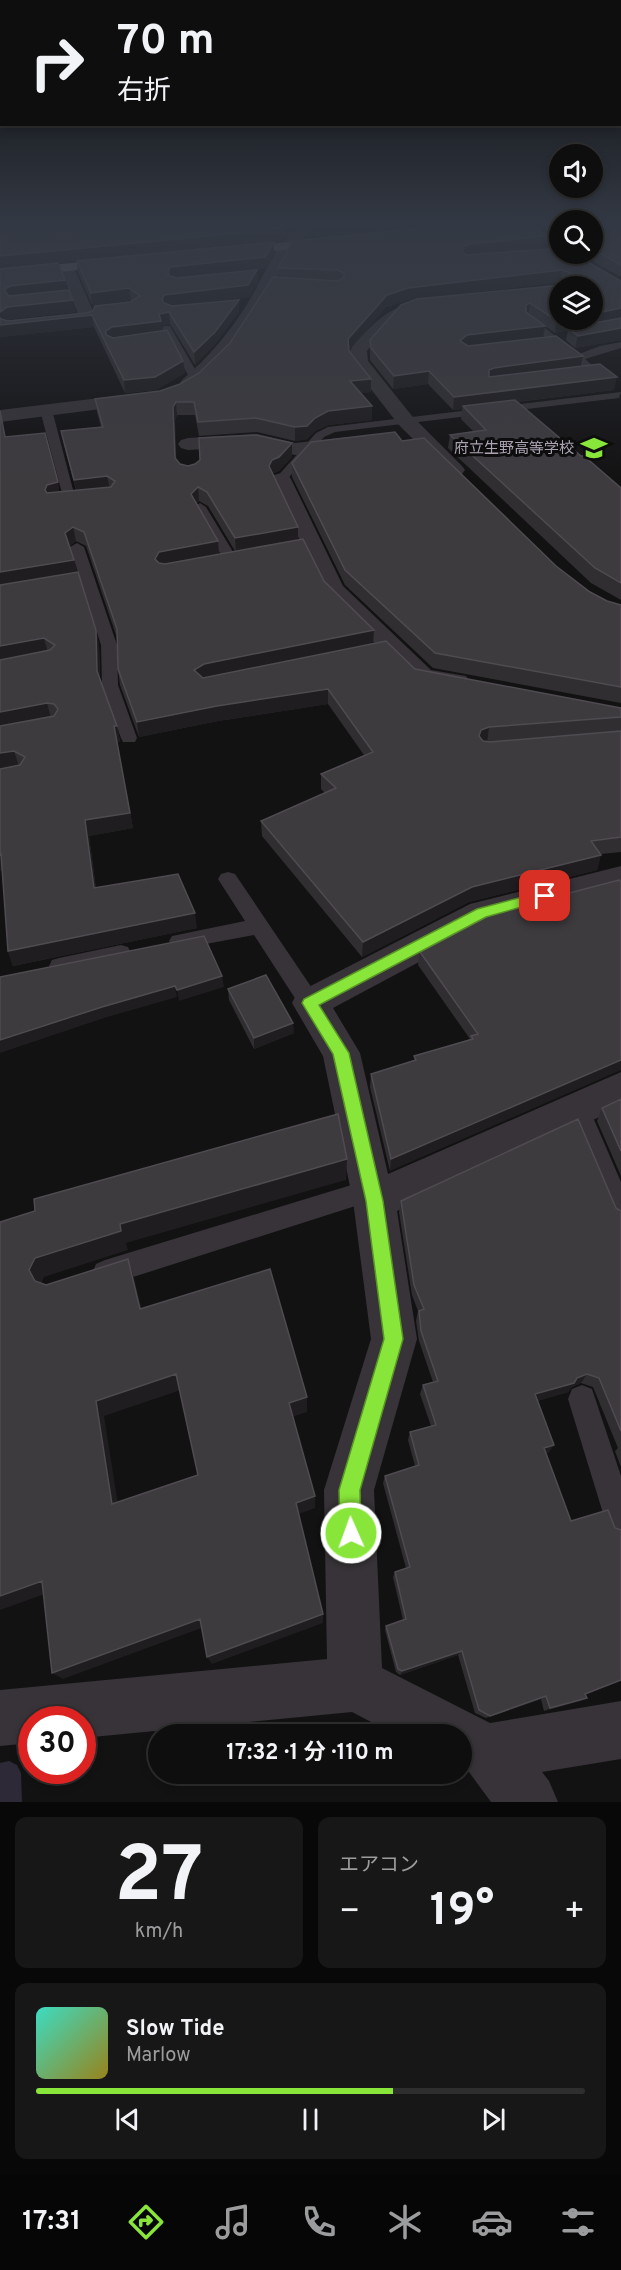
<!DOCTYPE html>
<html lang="ja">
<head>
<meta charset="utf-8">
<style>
  body { margin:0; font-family:Overpass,"Noto Sans JP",sans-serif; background:#171717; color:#f1f3f6; height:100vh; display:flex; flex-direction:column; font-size:22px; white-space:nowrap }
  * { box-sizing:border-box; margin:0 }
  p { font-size:20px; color:#9b9c9e }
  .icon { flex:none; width:33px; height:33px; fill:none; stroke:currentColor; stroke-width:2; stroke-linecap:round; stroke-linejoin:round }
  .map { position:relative; height:1802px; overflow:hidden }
  .details { display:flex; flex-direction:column; gap:15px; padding:15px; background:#080808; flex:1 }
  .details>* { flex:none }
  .guide { position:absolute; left:0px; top:0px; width:621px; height:126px; box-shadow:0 3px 9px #0003,0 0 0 2px #2e2e2e; background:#0e0e0e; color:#f1f3f6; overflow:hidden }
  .buttons { position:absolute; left:549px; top:144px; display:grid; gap:12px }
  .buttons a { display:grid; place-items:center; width:54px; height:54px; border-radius:50%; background:#0e0e0e; box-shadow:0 3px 9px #0003,0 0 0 2px #2e2e2e; font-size:30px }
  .speed { position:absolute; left:18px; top:1706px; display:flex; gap:12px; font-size:30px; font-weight:700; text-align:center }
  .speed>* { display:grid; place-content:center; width:78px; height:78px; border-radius:50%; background:#0e0e0e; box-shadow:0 3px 9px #0003,0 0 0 2px #2e2e2e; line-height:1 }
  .speed .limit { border:9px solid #d22; background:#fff; color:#111 }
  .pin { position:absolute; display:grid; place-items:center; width:51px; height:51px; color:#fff; margin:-26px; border-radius:12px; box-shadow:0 3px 9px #0006 }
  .me { position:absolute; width:66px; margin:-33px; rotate:358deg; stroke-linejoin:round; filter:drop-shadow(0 0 4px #0008) }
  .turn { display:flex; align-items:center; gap:21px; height:126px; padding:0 18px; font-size:27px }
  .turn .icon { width:78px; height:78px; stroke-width:2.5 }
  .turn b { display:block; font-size:42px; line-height:51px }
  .big { font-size:45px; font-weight:700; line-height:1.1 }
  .details .card { flex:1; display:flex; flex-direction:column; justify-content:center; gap:9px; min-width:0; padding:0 21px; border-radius:12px; background:#171717 }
  .details .dial { align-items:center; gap:0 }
  .dial b { font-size:78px; line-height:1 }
  .song { display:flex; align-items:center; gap:18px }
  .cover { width:72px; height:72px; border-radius:9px; background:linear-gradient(135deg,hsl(170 70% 55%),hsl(50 70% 35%)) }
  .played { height:6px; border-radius:3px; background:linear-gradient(90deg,#88e539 65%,#2e2e2e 65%) }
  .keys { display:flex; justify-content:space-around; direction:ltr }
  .heat { display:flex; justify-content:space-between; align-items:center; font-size:33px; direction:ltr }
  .details .tiles { flex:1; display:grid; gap:15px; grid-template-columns:1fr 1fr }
  .card:last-child { grid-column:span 2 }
  .trip { position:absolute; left:148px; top:1724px; width:324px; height:60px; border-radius:30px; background:#0e0e0e; box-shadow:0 3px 9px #0003,0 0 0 2px #2e2e2e; font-weight:700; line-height:60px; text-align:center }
  .dock { display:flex; height:96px; justify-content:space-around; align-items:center; background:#060606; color:#9b9c9e }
  .dock .icon { width:42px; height:42px }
  .dock .current { color:#88e539 }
  .dock b { font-size:27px; color:#f1f3f6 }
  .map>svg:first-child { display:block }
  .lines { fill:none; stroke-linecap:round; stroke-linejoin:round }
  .stream { fill:#2d2936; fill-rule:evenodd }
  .lane { fill:#373338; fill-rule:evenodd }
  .street { fill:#373338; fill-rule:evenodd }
  .highway { fill:#656069; fill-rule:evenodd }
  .wall { fill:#302e31; fill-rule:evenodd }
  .shaded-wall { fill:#1f1d1f }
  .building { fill:#3e3b3f; stroke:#4f4b51; stroke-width:1.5; fill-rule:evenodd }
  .route { fill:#88e539; stroke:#589525; stroke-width:1.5 }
  .labels { text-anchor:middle; stroke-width:6; stroke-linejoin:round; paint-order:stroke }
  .far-poi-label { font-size:15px; fill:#ada4b3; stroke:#0e0d0e; text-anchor:end }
</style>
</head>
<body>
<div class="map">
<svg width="621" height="1802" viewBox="0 0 621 1802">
  <rect width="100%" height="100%" fill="#131213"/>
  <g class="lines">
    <path class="stream" d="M9,1761l8,4 4,8 1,29h-22v-39z"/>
    <path class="lane" d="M526,318h6l47,36 21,-8 21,-4v6l-36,11 15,13 -5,3 -18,1v-4l9,-2 -60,-48z
      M164,326h6l26,45 8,4 -1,2 -15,-2 -26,-47z
      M621,392l-2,6 -284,34 -11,5 -39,45h-8l-2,-3 41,-46 12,-6z
      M46,407l6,3 24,91 -2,3h-8l-2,-3 -24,-91z
      M200,503l6,4 32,53 -2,3h-10l-2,-3 -30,-53z
      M77,543l7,4 33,98 1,40 19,53 -2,4h-12l-2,-4 -19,-53 -1,-40 -31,-98z
      M228,872l7,2 83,123 3,6 -3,6 -8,3 -8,-3 -48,-74 -75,14 -7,-3 -3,-5 3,-5 73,-15 -27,-42 3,-5z
      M121,945l7,2 3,6 -3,6 -69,15 -7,-2 -3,-6 3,-6 7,-2z
      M578,1098l8,3 35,81v41l-9,-4 -46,-111 4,-7z
      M371,1179l9,3 3,8 -3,8 -9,3 -266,85 -9,-4 -4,-9 4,-9 9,-4z
      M582,1385l10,4 29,87v62l-11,-4 -4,-11 -38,-124 4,-10z"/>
    <path class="street" d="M53,225h14l6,15 -2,3h-10z
      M304,225h16l-25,19 -25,47 -29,46 -21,27 -25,23h-12l-3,-4 3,-4c25,-21 45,-45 63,-73 18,-28 28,-64 58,-81z
      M517,225h16l27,17v10z
      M67,264l7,4 22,50 -8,5 -46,2 -2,-3 2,-3 36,-5 -18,-46z
      M438,296l8,5 -3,3c-41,11 -49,13 -76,47l1,10 44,55 50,50 3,4 -3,4h-14l-50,-50 -48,-62v-11l2,-4c28,-33 43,-43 86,-51z
      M141,393l6,2 3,4 -3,4 -147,19v-12z
      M257,434l38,9 54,-6 7,2 3,4 -3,4 -7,2 -54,6 -38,-9 -69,4 -7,-2 -3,-4 3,-4 7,-2z
      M281,473l7,2 3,4 52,107 88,84 35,6 4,6 -4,6 -9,2 -43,-8 -89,-88 -54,-115 3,-4z
      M621,866v24l-129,33 -159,85 27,45 28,121 233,-102v35l-224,104 20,128 -43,151 8,178 108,55 131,-22v58l-79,13 7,9 9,21h-67l-22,-30 -7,-3v-35h-68l-42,-22 -270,26v-19h-50v24l-32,3v-56l327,-31 -3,-169 47,-151 -18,-138 -30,-145 -31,-53 5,-10 173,-89z"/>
    <path class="highway" d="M336,237l5,1 2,3 -2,3 -112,12 -7,-4 7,-4z
      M121,258l7,4 -2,3 -126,13v-8z"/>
  </g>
  <path class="wall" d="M0,225l59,9h10l3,-2 -3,-7h232l-20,15 -281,28z
    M538,225h22v14z
    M592,225h29v52l-41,-23h12z
    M546,236l-1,11 -74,8 150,26v59l-46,8 -9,-8 2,-10 -13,3 -10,-7 -2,11 71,53 -97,12 64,54 40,32v112l-30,-17 -143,-135 2,-13 23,-4 -12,-12 1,-10 -9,1 -25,-26 -35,5 -23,-29v-20l192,-55 1,-2 -3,-1 -152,18 -22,7 -37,43 22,42 -11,1 12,27 -44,5 -13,6 -8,8 -12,2 -38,-9 -58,4 -4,-21h-18l-2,5 1,39 4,5 8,2 104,-9 -13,14 -7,3 26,53v13l26,41 49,63 42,25 206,39v144l-20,2 -4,16 -128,32 -107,55 -100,-121 -1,-15 64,-28 -4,-4v-15l43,-19 -36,-51 -110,17 -79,16 -19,-52 -2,-16 -1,-31 -31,-92 -10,-5 -6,5 7,26 19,58 3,15 1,33 17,48 3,15 -3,1 16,86 -44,8 7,52 101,40 -184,38 -5,-15 -6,-81 3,-433 53,45 1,10 17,-2 -12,-45 -3,-14 40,-4 -4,-15 -2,-13 65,-8 20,-7 19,-11 31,-30 49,-65 -1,-10zM199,501l9,5 27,45 -16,3 -1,-13 -22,-37z
    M274,242v11l-8,15 -72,8 63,-6 1,12 -9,15 -78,9 68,6 -24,32 -20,21 -25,-41 -8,2v5l21,30 2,12 -29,17 -31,3 -31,-66 -94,10v-68l67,21 8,22 -65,7 -3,2 79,-8 44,-11 2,-1 -1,-1 -39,5 -14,-32 -1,-12z
    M402,441l154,125 34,26 17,9 14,4v98l-188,-35 -88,-83 -53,-108v-14z
    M619,880l-229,291 -20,-84 1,-13 43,-14v-4l56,-17 -52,-74 2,-13z
    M228,989l66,44 -40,16 -25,-49z
    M621,1098v78l-24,-55 5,-13z
    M401,1201l215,7 5,3v256l-6,-16 3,-3 -25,-61 -12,-4 -9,4 -4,5 -31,9 17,44 -6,8h-2l25,68 44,7 6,2v150l-36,14 2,4 -7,3 -36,10 -3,-12 -55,19 -11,-5 -17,-58 -58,20 -4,-3 -11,-42 1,-4 17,-6 -10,-43 2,-5 11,-4 -23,-85 2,-7 30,-10 -7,-26 2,-8 21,-6 -11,-32 3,-9 10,-3 -14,-41 -3,-20 2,-10 -6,-16 -13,-83z"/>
  <path class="shaded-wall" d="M286,225h15l-20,15 -281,28v-12z
    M321,225h109l-124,12v-10z
    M546,236l-1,11 -75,8 -7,2 -1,-6 2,-5 7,-2z
    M274,242v11l-8,15 -95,11 -3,-6 2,-6z
    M257,270l1,12 -9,15 -84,10 -3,-7 2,-5z
    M562,270l-2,12 -152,18 -22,7 -38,44v-12l39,-44 21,-7z
    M65,280l2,12 -61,10 -2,-12 6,-4z
    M129,288l2,12 -39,5 -1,-12z
    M73,300l2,12 -65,7 -9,6 91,-10 2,12 -94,10v-25l7,-5z
    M239,300v12l-24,32 -20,21 -1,-13z
    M530,303l-2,12 -4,2 2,-12z
    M621,308v12l-53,8v2l-13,3 1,-13h36v-6z
    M169,312l1,12 -8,2v7l-54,14 -2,-16 6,-4z
    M545,326l-2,12 -77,10 -6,-7 7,-6z
    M621,328v12l-46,8 3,-12z
    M583,356l-3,13 -93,14 2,-13 5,-2z
    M183,361l2,12 -29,17 -31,3 -1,-13z
    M429,371l-1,13 -35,5 1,-13z
    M617,377l-3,13 -149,18 -2,-2 -1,3 -9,1 1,-13z
    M371,379v13l-21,2v-13z
    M176,402l1,13 -2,5 2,52 -4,-65z
    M372,406v14l-44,5 -13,6 -8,8 -12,2v-14l33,-16z
    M292,443v14l-13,14 -7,3 -3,-8 3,-6z
    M107,476l3,14 -33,4 -3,-14z
    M58,482l2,14 -10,3 -5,-9 2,-5z
    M198,487l1,14 -7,7 -1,-14z
    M73,527l3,14 -8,7 -3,-15z
    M298,527v14l-62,12 -1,-15z
    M218,541l1,14 -58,12 -6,-8 4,-7z
    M74,560l3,14 -77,14v-16z
    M96,630l3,15 1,41 -3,-15z
    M374,630l-1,15 -177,40 -2,-15 10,-6z
    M44,638l4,15 -48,9v-16z
    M328,689v15l-110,17 -79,16 -2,-15 80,-16z
    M47,703l4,15 -51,10v-16z
    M114,726h3l3,15 -3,1z
    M489,727l-2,16 -8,2v-9l2,-6z
    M14,751l5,15 -19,4v-17z
    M130,813l3,15 -44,8 9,68 -4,-16 -9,-68z
    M1,854l5,16 -6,1v-16z
    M601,855l-4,15 -128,32 -107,55 1,-15 109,-55z
    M195,913l2,15 -184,38 -5,-15z
    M222,976l2,11 -45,14 -2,-11z
    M175,986l2,11 -73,21 -104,35v-13l102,-33z
    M293,1023l1,10 -40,16v-11z
    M621,1060v10l-231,101 1,-12z
    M347,1159l-1,21 -220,63 2,7 -84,27 -5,12 -10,-19 6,-12 85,-34z
    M128,1259l6,19 12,49 -6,-18z
    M176,1374l5,16 -77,26 16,101 -8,-13 -16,-103z
    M587,1374l-6,9 -9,4 -4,5 -38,11 5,-9z
    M307,1397v15l-18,6v-15z
    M554,1445l-6,8 -9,3 5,-8z
    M315,1496v12l-19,7v-12z
    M42,1581l11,10 -53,19v-14z
    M323,1614v9l-111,41 -5,-7z
    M200,1619l4,8 -141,52 -11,-6z
    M462,1651l-4,4 -58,20 2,-4z
    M546,1696l-5,3 -55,19 4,-2z
    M587,1698l-7,3 -36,10 6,-3z"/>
  <path class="building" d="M0,225h55l4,9h10l4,-4 -2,-5h215l-5,4 -281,27z
    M452,225h78l16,11 -75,8 -7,2 -2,5 4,4 94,-7v6h14l47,27v27l-29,6v-28h-32v34h1h-5l-26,-17 -4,2v7l19,14 -78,9 -7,6 8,5 88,-10 27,20 -89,12 -5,2v7l111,-13 17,13 -163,20 -25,-26 -35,5 -23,-28 -1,-8 31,-35 16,-6 145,-14 2,-8 5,-1 1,-3 -8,-3 -154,18 -21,7 -39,44 1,12 22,28 -21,2 22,25 -44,5 -13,7 -8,8 -12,1 -39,-9 -58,4 -4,-20h-18l-3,5 2,51 5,6 8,2 7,-2 5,-4 -1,-22 57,-3 36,8 -13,14 -7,3 -3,6 29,61 -63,11 -28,-46 -9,-5 -7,7 27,47 -59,11 -4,7 4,4 6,1 138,-25 21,42 50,49 -170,34 -10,6 9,8 183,-37 29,28 206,39v9l-132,10 -8,3 -2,6 4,5 7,1 131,-11v106l-30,4 10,14 -129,32 -109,55 -102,-121 75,-33 -15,-14 52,-22 -45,-63 -111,17 -80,16 -19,-53 -1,-40 -33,-97 -11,-5 -8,6 9,27 -74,12v-161l5,26 40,-4 13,49 -11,3 -2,5 2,3 64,-6 4,-6 -8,-5 -33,4 -13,-49 42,-4 -8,-28 65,-8 20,-7 19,-11 31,-30 43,-66 65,4 6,-4v-3l-6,-4 -60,-2 15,-27z
    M592,225h29v40l-29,-16z
    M274,242l-9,15 -95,10 -2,6 2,3 7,2 80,-8 -9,15 -84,10 -2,5 2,3 8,3 67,-6 -24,32 -21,20 -25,-40 -10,2 2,7 -49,6 -6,4v4l7,3 54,-8 16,31 -28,16 -31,3 -32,-65 -92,10v-7l1,1 7,2 78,-8 7,-2 2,-5 35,-4 10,-6 -11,-8 -38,5 -14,-32z
    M58,263l7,17 -55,6 -6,4 5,6 60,-6 4,10 -66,7 -7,5v-43z
    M621,318v10l-43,8 -10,-8z
    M515,400l66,56h3l37,32v95l-26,-15 -145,-133 36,-5 -23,-24z
    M395,432l7,9 22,-3 132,128 34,26 17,9 14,4v82l-186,-34 -90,-83 -53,-107 19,-21z
    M78,572l18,58 1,41 20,55h-3l16,87 -45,7 9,68 84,-14 17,39 -187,38 -7,-97 -1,1v-86l20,-4 5,-8 -11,-6 -14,2v-27l54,-10 4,-7 -4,-5 -7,-1 -47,9v-52l50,-10 5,-5 -11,-7 -44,8v-61z
    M619,880l2,2v178l-230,99 -20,-85 45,-14 -2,-4 59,-17 -2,-3 7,-2 -58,-82 76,-40z
    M204,936l18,40 -45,14 -2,-4 -73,21 -102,33v-63z
    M266,975l27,48 -39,15 -26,-49z
    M621,1099v52l-19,-43z
    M338,1114l9,45 -227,65 1,7 -86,27 -6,12 6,11 11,4 82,-26 12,50 130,-40 37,128 -18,6 26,93 -19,7 27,111 -116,43 -7,-38 -148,54 -10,-92 -42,15v-374l35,-11 -1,-12zM176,1374l22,101 -86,29 -16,-103z
    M578,1119l38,89 5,3v220l-22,-53 -12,-4 -10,4 -3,5 -39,11 19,51 -10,3 27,73 37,-11 7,18 6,2v150l-36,14 2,4 -37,10 -4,-12 -56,20 -11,-6 -17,-59 -60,20 -4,-2 -12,-43 20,-7 -11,-47 15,-5 -25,-91 34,-11 -9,-33 26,-7 -13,-40 15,-4 -17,-50 -2,-20 5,-2 -10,-24 -13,-84z"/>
  <linearGradient id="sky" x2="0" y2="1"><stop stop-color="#0a0a0a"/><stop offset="0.47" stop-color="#333944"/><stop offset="1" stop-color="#333944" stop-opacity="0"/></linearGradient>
  <rect width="621" height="478" fill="url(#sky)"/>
  <path class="route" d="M545,891l7,5 -2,3 -64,18 -167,88 30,48 34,148 20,138 -43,151 1,43 -3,8 -7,3 -8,-3 -3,-8 -1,-43 45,-151 -18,-138 -33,-147 -31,-51 2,-4 173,-90z"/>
  <defs>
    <g id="school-bare" transform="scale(2.07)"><path d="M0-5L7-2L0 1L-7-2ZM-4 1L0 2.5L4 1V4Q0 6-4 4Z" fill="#88e539" stroke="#0e0d0e" stroke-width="2.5" paint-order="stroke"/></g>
  </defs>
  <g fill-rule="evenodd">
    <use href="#school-bare" x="594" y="448"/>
  </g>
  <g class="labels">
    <g class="far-poi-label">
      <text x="574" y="453">府立生野高等学校</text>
    </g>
  </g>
</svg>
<div class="buttons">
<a><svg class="icon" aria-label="sound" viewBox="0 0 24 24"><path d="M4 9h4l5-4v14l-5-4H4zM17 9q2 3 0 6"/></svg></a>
<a><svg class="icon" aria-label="search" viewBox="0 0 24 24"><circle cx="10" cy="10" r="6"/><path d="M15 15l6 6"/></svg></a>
<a><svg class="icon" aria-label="layers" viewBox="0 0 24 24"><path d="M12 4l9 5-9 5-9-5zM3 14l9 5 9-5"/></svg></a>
</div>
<div class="speed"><div class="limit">30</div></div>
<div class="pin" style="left:545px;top:896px;background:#d93025"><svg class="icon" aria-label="arrive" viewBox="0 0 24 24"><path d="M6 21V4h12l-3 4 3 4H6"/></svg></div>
<svg class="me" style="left:351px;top:1533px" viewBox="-20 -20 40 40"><circle r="17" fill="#88e539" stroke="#fff" stroke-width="3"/><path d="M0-11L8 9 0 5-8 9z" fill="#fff"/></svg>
<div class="trip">17:32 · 1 分 · 110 m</div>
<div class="guide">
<div class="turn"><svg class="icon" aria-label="right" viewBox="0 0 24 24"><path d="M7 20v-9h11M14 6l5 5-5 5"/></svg><div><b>70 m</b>右折</div></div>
</div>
</div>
<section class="details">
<div class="tiles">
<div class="card dial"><b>27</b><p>km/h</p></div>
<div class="card"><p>エアコン</p>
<div class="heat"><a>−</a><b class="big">19°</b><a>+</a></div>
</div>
<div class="card">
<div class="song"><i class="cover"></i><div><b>Slow Tide</b><p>Marlow</p></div></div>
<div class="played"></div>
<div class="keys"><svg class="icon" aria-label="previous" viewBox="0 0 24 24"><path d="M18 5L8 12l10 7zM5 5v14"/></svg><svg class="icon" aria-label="pause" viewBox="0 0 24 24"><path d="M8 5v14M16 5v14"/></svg><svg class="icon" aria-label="next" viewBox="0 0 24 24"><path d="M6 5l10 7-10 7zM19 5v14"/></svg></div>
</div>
</div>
</section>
<nav class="dock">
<b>17:31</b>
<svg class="icon current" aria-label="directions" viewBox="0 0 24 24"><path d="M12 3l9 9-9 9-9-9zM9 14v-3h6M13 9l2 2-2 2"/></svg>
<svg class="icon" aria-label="music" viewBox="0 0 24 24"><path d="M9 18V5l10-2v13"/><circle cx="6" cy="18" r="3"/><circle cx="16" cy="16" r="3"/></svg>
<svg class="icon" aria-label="phone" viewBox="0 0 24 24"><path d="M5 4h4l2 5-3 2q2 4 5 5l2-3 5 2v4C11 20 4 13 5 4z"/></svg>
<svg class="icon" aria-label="climate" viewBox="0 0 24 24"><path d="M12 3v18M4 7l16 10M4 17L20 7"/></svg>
<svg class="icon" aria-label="car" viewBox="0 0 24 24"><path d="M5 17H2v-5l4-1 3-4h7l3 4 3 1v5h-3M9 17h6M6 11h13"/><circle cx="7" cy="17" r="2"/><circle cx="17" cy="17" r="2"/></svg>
<svg class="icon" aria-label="filters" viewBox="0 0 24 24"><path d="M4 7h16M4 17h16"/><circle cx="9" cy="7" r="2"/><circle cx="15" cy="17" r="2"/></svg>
</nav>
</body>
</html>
